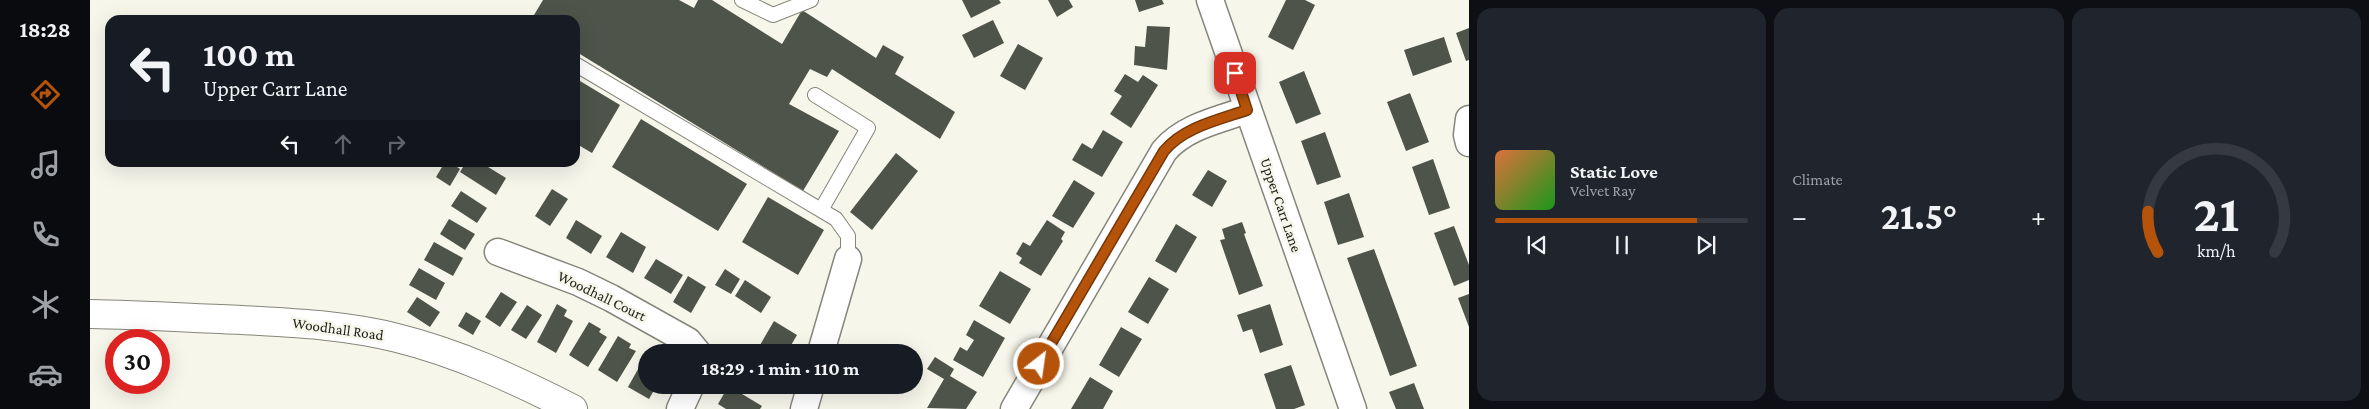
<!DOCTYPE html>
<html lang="en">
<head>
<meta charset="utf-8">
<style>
  body { margin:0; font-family:"Crimson Pro",serif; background:#20242c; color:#f1f3f6; height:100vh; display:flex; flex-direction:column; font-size:19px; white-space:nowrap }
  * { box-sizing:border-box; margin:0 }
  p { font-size:16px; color:#9ea1a6 }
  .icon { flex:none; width:28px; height:28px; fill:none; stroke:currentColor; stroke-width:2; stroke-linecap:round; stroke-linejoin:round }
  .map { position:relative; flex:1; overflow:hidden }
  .drawer { display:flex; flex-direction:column; gap:8px; padding:8px; background:#0d0f14; width:900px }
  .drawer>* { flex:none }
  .guide { position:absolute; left:15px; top:15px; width:475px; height:152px; border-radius:15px; box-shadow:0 5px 20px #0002; background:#171b24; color:#f1f3f6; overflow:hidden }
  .speed { position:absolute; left:15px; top:329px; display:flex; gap:10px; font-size:25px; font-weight:700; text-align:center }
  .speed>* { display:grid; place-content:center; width:65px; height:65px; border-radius:50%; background:#171b24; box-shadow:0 5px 20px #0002; line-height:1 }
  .speed .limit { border:8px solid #d22; background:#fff; color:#111 }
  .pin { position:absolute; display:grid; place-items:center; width:42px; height:42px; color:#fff; margin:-21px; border-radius:10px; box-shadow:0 2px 8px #0006 }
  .me { position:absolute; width:55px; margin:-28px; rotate:30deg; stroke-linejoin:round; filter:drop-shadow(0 0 4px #0008) }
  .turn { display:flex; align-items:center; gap:18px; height:105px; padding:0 15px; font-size:22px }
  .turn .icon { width:65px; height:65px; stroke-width:2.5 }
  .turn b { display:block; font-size:35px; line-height:42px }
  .lanes { display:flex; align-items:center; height:48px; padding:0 15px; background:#0003; justify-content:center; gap:25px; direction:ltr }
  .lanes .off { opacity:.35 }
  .big { font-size:38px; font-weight:700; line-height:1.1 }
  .drawer .card { flex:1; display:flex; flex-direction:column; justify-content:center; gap:8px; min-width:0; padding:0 18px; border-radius:15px; background:#20242c }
  .drawer .dial { align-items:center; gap:0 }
  .dial svg { height:130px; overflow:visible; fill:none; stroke:#363941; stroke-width:7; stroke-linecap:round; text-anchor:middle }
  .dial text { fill:#f1f3f6; stroke:none }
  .song { display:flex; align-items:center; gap:15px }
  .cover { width:60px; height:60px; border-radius:8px; background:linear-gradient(135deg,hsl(20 70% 55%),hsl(120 70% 35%)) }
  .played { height:5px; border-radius:2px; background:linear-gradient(90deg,#b45309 80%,#363941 80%) }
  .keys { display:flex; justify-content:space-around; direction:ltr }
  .heat { display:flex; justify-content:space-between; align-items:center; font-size:28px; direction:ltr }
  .drawer .tiles { flex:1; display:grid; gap:8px; grid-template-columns:repeat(3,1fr) }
  .trip { position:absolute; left:548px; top:344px; width:285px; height:50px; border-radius:25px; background:#171b24; box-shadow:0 5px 20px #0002; font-weight:700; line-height:50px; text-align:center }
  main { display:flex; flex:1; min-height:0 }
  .dock { display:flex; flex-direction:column; width:90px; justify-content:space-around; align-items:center; background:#090b0e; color:#9ea1a6 }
  .dock .icon { width:35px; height:35px }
  .dock .selected { color:#b45309 }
  .dock b { font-size:22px; color:#f1f3f6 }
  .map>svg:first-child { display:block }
  .building { fill:#4f544b }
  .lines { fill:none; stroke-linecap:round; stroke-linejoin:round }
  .lane-casing { stroke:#85857b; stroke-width:16 }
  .street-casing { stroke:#85857b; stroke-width:29 }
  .secondary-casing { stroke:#85857b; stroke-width:30 }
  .lane { stroke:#fff; stroke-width:14 }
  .street { stroke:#fff; stroke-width:26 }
  .secondary { stroke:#fff; stroke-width:28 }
  .route-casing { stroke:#753606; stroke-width:12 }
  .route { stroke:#b45309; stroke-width:9 }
  .labels { text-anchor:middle; stroke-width:5; stroke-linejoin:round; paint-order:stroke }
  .street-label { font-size:15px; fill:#1f1f1b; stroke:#f6f6eb }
</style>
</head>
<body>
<main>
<nav class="dock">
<b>18:28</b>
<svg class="icon selected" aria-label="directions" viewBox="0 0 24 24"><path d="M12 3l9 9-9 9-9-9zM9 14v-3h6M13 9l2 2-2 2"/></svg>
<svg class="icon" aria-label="music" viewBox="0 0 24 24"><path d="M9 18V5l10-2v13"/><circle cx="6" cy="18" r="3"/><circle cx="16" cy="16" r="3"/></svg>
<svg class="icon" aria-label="phone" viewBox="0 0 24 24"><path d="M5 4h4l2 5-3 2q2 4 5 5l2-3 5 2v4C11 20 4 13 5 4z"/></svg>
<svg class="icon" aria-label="climate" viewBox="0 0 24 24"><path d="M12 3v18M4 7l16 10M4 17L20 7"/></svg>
<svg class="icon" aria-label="car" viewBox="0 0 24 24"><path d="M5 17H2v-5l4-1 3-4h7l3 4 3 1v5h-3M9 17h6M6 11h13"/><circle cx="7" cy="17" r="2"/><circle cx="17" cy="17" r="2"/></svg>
</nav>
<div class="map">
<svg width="1379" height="409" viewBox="0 0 1379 409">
  <rect width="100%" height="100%" fill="#f6f6eb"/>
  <path class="building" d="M453,0h136l15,8 4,-8h14l70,44 20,-34 74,48 7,-13 21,12 -9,17 60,38 -15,27 -108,-70 -5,8 -17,-8 -21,35 50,27 -36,60 -228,-140v-31h-44z
    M872,0h37l2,3 -30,15z
    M958,0h21l4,7 -16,10z
    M1045,0h27l2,4 -25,8z
    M1196,0h19l10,5 -22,45 -25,-13z
    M903,20l11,23 -30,15 -12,-23z
    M1057,26l23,1 -3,43 -33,-5 1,-19 10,1z
    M1379,28v32l-3,1 -10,-28z
    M1354,37l8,25 -39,14 -9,-26z
    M928,44l25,14 -18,32 -25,-14z
    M1214,71l17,43 -25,10 -17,-42z
    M1035,74l13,8 5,-7 15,10 -27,43 -21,-14 12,-18 -8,-5z
    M485,78l45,27 -28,48 -17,-10z
    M1320,93l19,49 -23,9 -19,-49z
    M551,119l106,65 -29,47 -106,-64z
    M1013,130l20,12 -21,35 -30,-17 10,-17 10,6z
    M1235,132l16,45 -24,8 -16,-44z
    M806,153l22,18 -46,59 -22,-18z
    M1343,159l17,49 -21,7 -17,-48z
    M355,162h5l10,7 -10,17 -14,-9z
    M376,162h14l26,16 -10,17 -36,-23z
    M1118,170l19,11 -15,26 -20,-12z
    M984,180l21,13 -22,35 -21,-12z
    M462,189l16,10 -18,27 -15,-10z
    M371,191l26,17 -10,15 -26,-17z
    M1259,193l15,44 -26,8 -14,-43z
    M678,197l56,33 -26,45 -56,-33z
    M359,219l26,15 -10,16 -25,-16z
    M486,220l26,16 -11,18 -25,-16z
    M957,220l18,12 -4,7 2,2 -22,35 -22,-13 3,-5 -6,-4 7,-12 7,4z
    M1152,222l4,11 -2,1 19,52 -24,9 -19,-55 5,-1 -3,-10z
    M1086,224l21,13 -21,36 -21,-12z
    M1364,226l15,39v15l-15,6 -20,-53z
    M531,232l25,15 -13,26 -27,-16z
    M344,242l29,16 -10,18 -29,-16z
    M1284,249l43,117 -27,10 -43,-118z
    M566,259l27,16 -12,19 -27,-16z
    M329,268l26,15 -9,17 -27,-15z
    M635,269l15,10 -9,15 -16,-9z
    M910,271l31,18 -21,35 -31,-18z
    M598,276l18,11 -15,26 -18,-11z
    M1059,277l20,12 -21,35 -20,-12z
    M655,280l26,17 -10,16 -26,-17z
    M411,292l16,10 -17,25 -15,-10z
    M1379,294v33l-11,-29z
    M327,297l23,15 -10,15 -23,-15z
    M467,304l10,6 -3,6 9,5 -17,32 -19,-11z
    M1180,304l13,41 -23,8 -8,-24 -9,3 -6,-17z
    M437,305l15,10 -16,24 -15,-9z
    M376,312l15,9 -8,14 -15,-9z
    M884,320l31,18 -22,39 -30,-17 7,-13 7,4 7,-11 -8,-5z
    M684,321l23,14 -7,12 -6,-3 -6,8h-6l-12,-7z
    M499,322l12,7 -2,3 8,5 -19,30 -19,-12z
    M1031,327l21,12 -23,38 -20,-12z
    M528,336l13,8 -2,4 7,3 -19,31 -19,-12z
    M556,355v30h11l-8,14 -21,-12z
    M845,357l19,12 -4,7 27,16 -11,17 -39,-1 17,-29 -17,-10z
    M1201,365l14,40 -11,4h-18l-12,-35z
    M1000,377l23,14 -10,18h-32z
    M1324,383l10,26h-28l-7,-17z
    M659,385h18l-4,8z
    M642,388l30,18 -2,3h-34l-8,-5 7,-12 4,2z"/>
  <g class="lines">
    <g class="lane-casing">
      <path id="lane" d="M652,0l31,15 38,-15
        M485,64l261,155 12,17v23
        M725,95l53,33 -47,82"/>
    </g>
    <g class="street-casing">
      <path id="street" d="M1120,0l143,409
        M1379,119l-2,16 2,8
        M408,252l80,30 33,16 77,43 9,11
        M731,352l27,-93
        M590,409l11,-24
        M714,409l7,-24
        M924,409l150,-258c20,-24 54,-31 83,-41"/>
    </g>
    <g class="secondary-casing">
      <path id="secondary" d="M0,314c51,1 101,4 152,6 51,3 105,5 155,18 61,15 119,42 176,71"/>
    </g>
    <use href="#lane" class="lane"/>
    <use href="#street" class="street"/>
    <use href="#secondary" class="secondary"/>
  </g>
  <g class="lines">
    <g class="route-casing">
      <path id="route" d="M949,364l125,-213c20,-24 54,-31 83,-41l-12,-37"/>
    </g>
    <use href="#route" class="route"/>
  </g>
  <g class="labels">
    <g class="street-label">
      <text transform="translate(1191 205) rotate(71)" y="5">Upper Carr Lane</text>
      <text transform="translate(512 296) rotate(26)" y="5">Woodhall Court</text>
      <text transform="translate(248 329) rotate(8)" y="5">Woodhall Road</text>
    </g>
  </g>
</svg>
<div class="speed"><div class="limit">30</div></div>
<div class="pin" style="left:1145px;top:73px;background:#d93025"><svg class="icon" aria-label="arrive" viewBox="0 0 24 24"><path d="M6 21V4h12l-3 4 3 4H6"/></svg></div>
<svg class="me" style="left:949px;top:364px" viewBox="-20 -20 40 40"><circle r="17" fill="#b45309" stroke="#fff" stroke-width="3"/><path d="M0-11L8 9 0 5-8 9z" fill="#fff"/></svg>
<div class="trip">18:29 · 1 min · 110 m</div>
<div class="guide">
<div class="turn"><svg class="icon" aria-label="left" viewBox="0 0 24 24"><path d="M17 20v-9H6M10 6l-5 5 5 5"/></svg><div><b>100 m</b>Upper Carr Lane</div></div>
<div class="lanes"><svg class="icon" aria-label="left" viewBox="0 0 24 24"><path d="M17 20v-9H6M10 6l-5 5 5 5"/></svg><svg class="icon off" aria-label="ahead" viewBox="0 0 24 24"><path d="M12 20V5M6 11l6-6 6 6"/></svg><svg class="icon off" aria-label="right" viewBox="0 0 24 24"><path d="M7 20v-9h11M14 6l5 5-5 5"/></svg></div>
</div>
</div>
<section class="drawer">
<div class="tiles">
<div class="card">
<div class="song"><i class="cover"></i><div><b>Static Love</b><p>Velvet Ray</p></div></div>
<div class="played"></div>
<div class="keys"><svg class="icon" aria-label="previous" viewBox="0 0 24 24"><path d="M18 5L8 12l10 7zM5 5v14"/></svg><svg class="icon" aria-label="pause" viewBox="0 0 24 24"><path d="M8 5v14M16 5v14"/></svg><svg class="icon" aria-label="next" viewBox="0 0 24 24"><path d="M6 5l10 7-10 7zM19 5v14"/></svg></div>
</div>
<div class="card"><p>Climate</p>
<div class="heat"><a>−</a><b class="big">21.5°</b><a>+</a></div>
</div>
<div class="card dial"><svg viewBox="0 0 100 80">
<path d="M14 69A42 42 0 1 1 86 69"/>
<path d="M14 69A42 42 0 0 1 8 44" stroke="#b45309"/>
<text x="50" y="56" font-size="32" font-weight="700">21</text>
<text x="50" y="72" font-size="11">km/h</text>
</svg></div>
</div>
</section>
</main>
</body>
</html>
